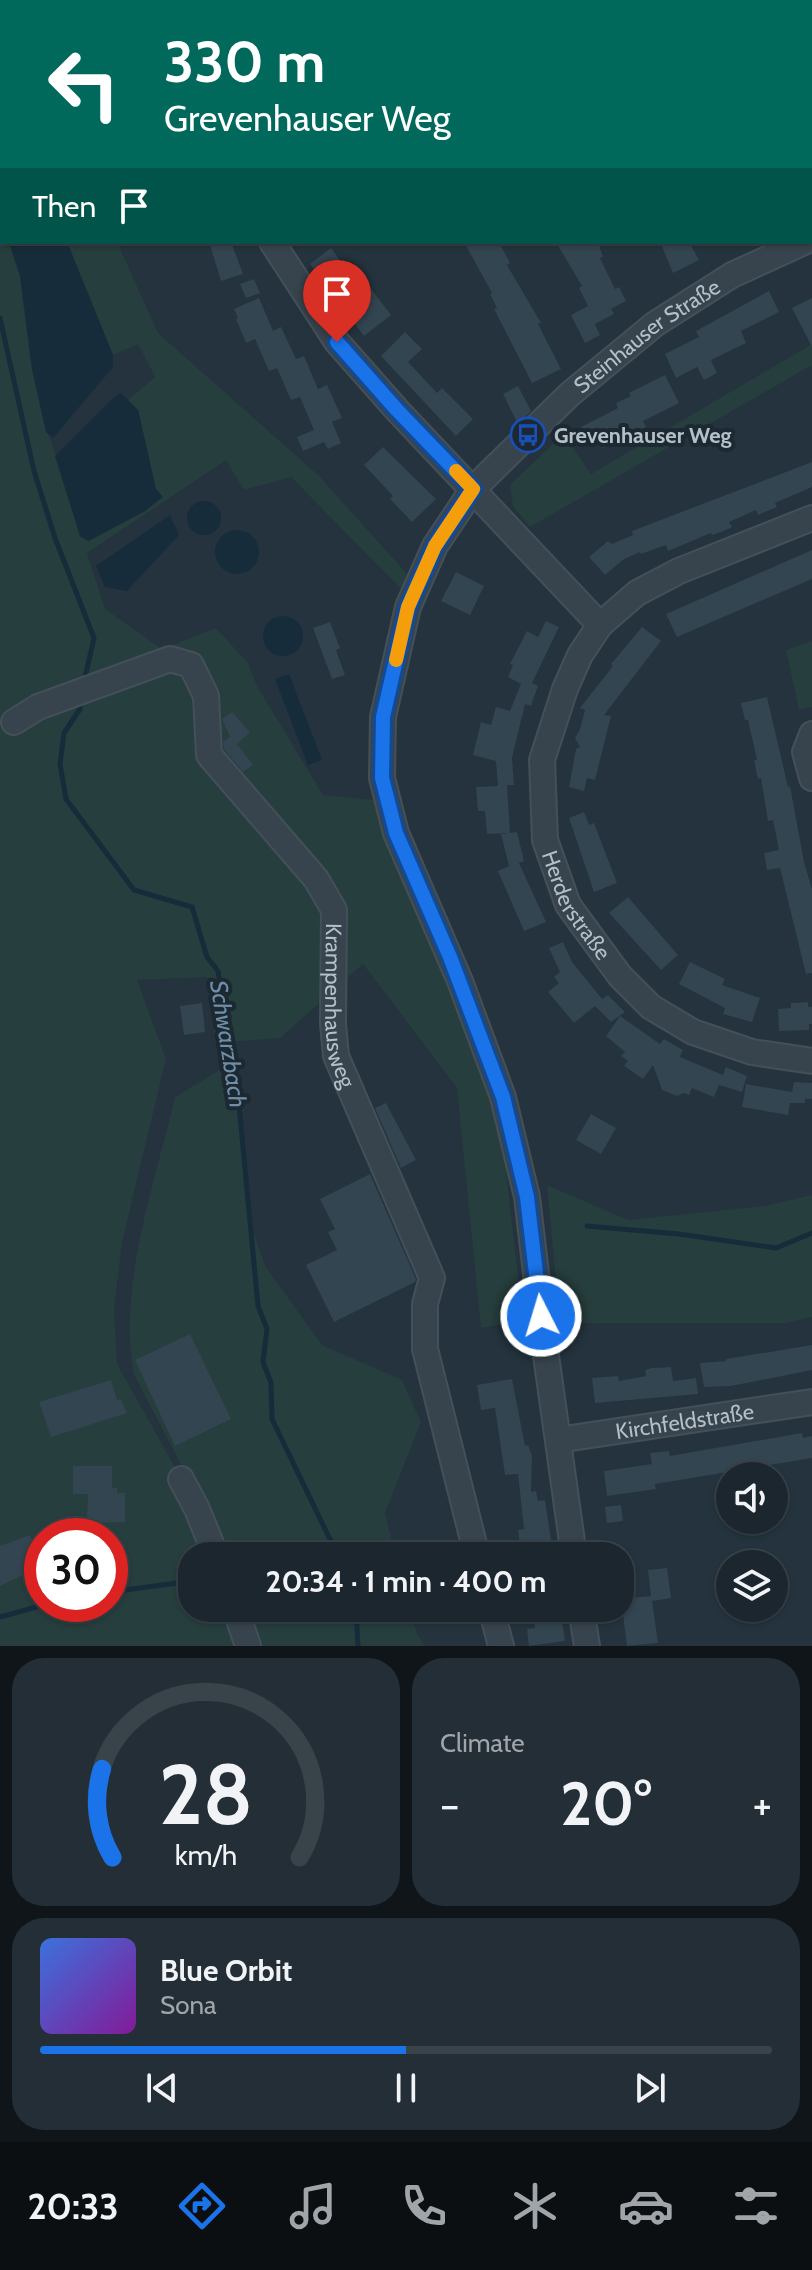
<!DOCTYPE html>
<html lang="en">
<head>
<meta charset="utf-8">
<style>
  body { margin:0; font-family:Cabin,sans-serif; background:#242e36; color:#f1f3f6; height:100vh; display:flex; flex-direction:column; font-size:30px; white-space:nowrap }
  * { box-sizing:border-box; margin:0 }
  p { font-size:26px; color:#a0a5aa }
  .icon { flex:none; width:44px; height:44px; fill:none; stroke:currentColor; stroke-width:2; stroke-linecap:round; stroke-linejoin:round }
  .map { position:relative; height:1646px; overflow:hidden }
  .sheet { display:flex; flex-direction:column; gap:12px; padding:12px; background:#0f1519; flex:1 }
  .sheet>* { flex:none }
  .guide { position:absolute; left:0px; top:0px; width:812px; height:244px; box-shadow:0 2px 6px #0004,0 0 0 2px #39434a; background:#00695c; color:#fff; overflow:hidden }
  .fabs { position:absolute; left:716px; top:1462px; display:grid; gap:16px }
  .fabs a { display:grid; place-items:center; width:72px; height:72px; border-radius:50%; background:#1b262e; box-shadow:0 2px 6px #0004,0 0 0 2px #39434a; font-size:40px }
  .speed { position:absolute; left:24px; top:1518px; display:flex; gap:16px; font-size:40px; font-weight:700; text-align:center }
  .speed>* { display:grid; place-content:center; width:104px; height:104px; border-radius:50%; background:#1b262e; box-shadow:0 2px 6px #0004,0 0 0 2px #39434a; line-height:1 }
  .speed .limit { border:12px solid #d22; background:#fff; color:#111 }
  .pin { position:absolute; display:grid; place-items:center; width:68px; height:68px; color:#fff; margin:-82px -34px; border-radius:50% 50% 50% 0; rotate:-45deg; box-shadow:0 0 8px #0007 }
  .pin .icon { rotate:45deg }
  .me { position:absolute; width:88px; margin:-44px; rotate:355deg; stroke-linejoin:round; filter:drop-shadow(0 0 6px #0008) }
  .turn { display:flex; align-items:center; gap:28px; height:168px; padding:0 32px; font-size:36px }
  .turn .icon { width:104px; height:104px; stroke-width:2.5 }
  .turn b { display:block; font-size:56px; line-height:68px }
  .then { display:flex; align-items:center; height:76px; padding:0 32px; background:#0003; gap:16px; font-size:30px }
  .big { font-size:60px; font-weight:700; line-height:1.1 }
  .sheet .card { flex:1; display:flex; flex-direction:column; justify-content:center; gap:12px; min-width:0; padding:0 28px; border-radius:32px; background:#242e36 }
  .sheet .dial { align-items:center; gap:0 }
  .dial svg { height:208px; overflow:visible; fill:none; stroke:#39434a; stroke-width:7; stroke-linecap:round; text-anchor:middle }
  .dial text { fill:#f1f3f6; stroke:none }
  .song { display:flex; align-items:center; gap:24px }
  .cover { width:96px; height:96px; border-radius:12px; background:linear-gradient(135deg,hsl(220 70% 55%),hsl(290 70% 35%)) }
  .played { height:8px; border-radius:4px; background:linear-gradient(90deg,#1a73e8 50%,#39434a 50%) }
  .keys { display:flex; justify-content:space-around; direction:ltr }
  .heat { display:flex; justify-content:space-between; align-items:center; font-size:44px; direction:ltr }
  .sheet .tiles { flex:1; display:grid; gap:12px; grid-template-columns:1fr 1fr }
  .card:last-child { grid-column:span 2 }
  .trip { position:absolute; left:178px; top:1542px; width:456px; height:80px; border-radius:32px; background:#1b262e; box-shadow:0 2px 6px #0004,0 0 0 2px #39434a; font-weight:700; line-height:80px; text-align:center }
  .tab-bar { display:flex; height:128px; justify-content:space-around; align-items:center; background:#0b0f12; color:#a0a5aa }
  .tab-bar .icon { width:56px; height:56px }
  .tab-bar .selected { color:#1a73e8 }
  .tab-bar b { font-size:36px; color:#f1f3f6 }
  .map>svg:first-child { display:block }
  .green { fill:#263e3d; fill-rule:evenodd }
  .water { fill:#172c3b }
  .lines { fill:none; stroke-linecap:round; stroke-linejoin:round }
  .stream { stroke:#172c3b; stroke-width:5 }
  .building { fill:#334551 }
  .minor-casing { stroke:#445059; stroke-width:28 }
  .minor { stroke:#38444d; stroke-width:24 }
  .route-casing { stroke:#114b97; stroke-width:20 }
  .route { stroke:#1a73e8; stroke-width:14 }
  .slow { stroke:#f59e0b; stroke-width:14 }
  .labels { text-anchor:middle; stroke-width:8; stroke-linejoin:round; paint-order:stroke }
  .street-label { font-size:22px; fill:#b4bfc8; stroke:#1d2932 }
  .poi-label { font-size:22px; font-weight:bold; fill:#b4bfc8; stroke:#1d2932; text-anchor:start }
  .water-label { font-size:24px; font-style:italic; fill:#6e8fa7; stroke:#1d2932 }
</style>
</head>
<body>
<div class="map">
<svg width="812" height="1646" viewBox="0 0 812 1646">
  <rect width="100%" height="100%" fill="#24333d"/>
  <path class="green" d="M0,233l2,9h7l11,34 12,93 14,62c7,8 29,88 34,105l9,5 56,-30 11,-22 -18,-79 -10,-10 27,-23 -17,-33 -25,11 -46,-113h50l41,91 161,143 89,99 -7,14 -110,-112 -47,13 -18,-30 -139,93 18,56 57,40 54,-21 32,35 9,23 66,109 51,5 68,157 57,152 24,211 -42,8 -24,-240 -94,-124 -83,74 -65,5 -8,-66 -70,3 29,79 -44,183 -8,67 3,55 80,142 21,50h-26v52h48l15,38h-255zM42,1536h68v68h-68z
    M812,344v21l-282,162 -17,-21 -3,-21 53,-51 28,40z
    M812,641v66l-13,3 -13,-60z
    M233,1050l14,163 18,53 57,79 80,35 19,42 -36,91 11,43h-174l-19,-50 -69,-131c-17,-86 21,-193 41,-278l45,-27z
    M547,1185l81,35 137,-14 47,-11v122l-25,6h-227z
    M243,1608h167l7,26 8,12h-168z"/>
  <path class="water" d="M9,242h58l46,113v12l-60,71 -7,-6 -14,-63 -12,-93z
    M121,393l17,17 18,79 7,8 -18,14 -57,30 -8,-5 -25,-80 60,-60z
    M187 518a17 17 0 1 1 34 0a17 17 0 1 1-34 0Z
    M170,515l9,20 -52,56 -22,-4 -9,-21z
    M215 552a22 22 0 1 1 44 0a22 22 0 1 1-44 0Z
    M263 636a20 20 0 1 1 40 0a20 20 0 1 1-40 0Z
    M289,674l33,86 -14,5 -33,-86z"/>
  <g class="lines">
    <path class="stream" d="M0,318l34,153 21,67 39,100 -10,44
      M81,700l-1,9 -16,24 -4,31 6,35 68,91 58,17 15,50 11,14 20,123 20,212 9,23 -4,33 8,21 1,36 66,137
      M587,1226l92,8 97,14 36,-15
      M287,1556l45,-15
      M110,1592l82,-11
      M356,1608l2,38
      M0,1617l47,-13"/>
  </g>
  <path class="building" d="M209,242h22l12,32 -22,7z
    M464,242h35l11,21 -3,2 34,58 -3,1 23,45 -29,14 -38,-74 3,-1 -7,-14 2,-1z
    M556,242h42l5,15 -3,1 15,31 4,-2 7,14 -15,8 3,5 -19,10 5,11 -15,8 -14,-28 17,-9 -9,-18 3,-2z
    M660,242h29l10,18 -26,13z
    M331,248l23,32 7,-4 30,39 -27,21 -54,-72z
    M254,279l6,14 -14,5 -6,-14z
    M769,291l10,21 -38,19 5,12 -35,17 6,13 -13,7 -7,-13 -21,11 -11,-24 34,-17 -3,-6z
    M259,298l14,33 8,-4 15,32 8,-3 14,33 9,-4 15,33 -10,4 9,21 -13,6 -4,-7 -21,9 -6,-14 17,-7 -14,-33 -9,3 -14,-32 -8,3 -14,-32 -9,4 -10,-24 2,-1 -4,-9z
    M812,298v49l-20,-39z
    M405,332l17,17 -14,13 29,31 5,-5 31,31 -17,17 -75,-80z
    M665,375l14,28 -36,18 3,6 -43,21 -6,-11 -9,4 -7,-14 37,-19 -2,-5 15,-7 -2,-3z
    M518,386l13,25 -13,13 -15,-30z
    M383,447l53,52 -24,23 -22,-23 3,-3 -29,-31z
    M812,462v25l-37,16 2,4 -19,8 -2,-5 -27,12 3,5 -8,4 -12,4 -1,-2 -43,18 -2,-6 -25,9 -1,-2 -16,7 -19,16 -16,-18 19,-16 4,3 21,-9 -1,-4z
    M812,550v29l-135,58 -11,-23z
    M456,572l28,14 -14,29 -29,-14z
    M546,621l13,6 -27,56 6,3 -7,20 -6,-2 -13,54 2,27h-7l3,48 -23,1 -2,-23h-7l-2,-24 22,-1 -2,-25 -23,-6 8,-33 10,3 5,-18 14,4 11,-27 -13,-7 5,-12 -3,-1 17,-33 11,6z
    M330,622l10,26 -4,2 9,25 -13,4 -19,-51z
    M642,627l19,14 -57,74 7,1 -16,64 -8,-2 -3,13 -15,-4 7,-38 4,-2 -5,-9 5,-9 5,-19 -5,-2 33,-42 -2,-2z
    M767,697l21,90 2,-1 14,76 8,27v84l-6,1 -26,-106 -13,2 -3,-17 15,-3 -6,-30 -5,1 -7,-43 -3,1 -4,-19h3l-9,-40h-3l-4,-17z
    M232,712l18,20 -13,12 16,21 -10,7 -19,-23 -1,-7 7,-5 -8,-18z
    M584,812l5,13 5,-2 23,60 -23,9 -25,-74z
    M517,832l7,29 -5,2 27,59 -22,9 -26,-60 11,-5 -8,-32z
    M628,897l50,58 -17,15 -52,-57z
    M563,942l9,20 30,37 6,-4 17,17 -14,10 -16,-16 -21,17 -26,-31 11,-9 -5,-6 6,-5 -11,-24z
    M690,962l35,17 -3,6 38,13 -8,24 -29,-8 2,-6 -46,-24z
    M808,1002v5h4v17h-3v6l-30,1 -1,-22 13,-1v-5z
    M202,1003l3,29 -21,3 -4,-29z
    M620,1016l40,28 4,-5 19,11 -3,7 43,18 3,-8 21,9 -5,16 -23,-7 -5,12 -22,-9 -3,7 -5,-2 -7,3 -15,-6 -9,-25 -10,14 -19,-13 4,-5 -7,-5 4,-4 -19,-16z
    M794,1082l18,1v16h-7v4h-15l-2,12 -46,-8 4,-23 46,8z
    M386,1103l30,57 -15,8 -26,-60z
    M591,1114l25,14 -15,26 -25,-14z
    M370,1174l46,105 -1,3 -81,40 -28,-57 31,-15 -9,-18 7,-3 -15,-30z
    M190,1334l41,85 -56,27 -40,-86z
    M812,1345v25l-81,16 -27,1 -4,-24 26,-2v-2z
    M671,1367l2,14 23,-3 2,16 -103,9 -3,-25 26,-2 1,5 27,-5 -1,-6 7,-2z
    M512,1379l13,67 3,-1 4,11 -1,36 5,-1 2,10 7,-1 6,40 -31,4 -2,-14 6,-1 -6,-55 -13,1 -10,-67 -14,2 -4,-25z
    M111,1380l6,20 4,-1 6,14 -76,24 -12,-35z
    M802,1433l1,5 9,-2v22l-157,26 1,5 -49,7 -3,-25 48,-7 -2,-11 19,-2 1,5z
    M73,1466h39v22h5v5h8v29l-38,1 1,-29h-15z
    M621,1505l2,16 -16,2 -2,-16z
    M30,1535l12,31v10l-16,6 -3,-7 -23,11v-40z
    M667,1568l4,30 -19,3 6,42 -31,3 -6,-47 30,-3 -3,-26z
    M546,1608h14l5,33 -36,5 -2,-17 8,-1 -2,-18z"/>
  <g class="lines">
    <g class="minor-casing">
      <g id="minor">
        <path d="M159,0l1,2"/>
        <path d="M395,0l1,2"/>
        <path d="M810,113h2"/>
        <path d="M272,242l65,100 60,68 203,215"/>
        <path id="s1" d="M812,518l-133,53 -42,22 -37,32 -20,30 -15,34 -23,71 3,80 23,65 52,71 31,31 42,25 59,20 60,9"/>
        <path id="s2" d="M14,722l24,-15 132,-48 21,6 15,31 3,59 107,124 18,31 -1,114 3,32 96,222 -7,26v45l52,207"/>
        <path d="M812,734l-7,18 7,26"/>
        <path id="s3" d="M558,1440l254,-38"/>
        <path d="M181,1479l16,30 19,47"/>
        <path id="s4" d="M574,1556l-30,-215 -17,-144 -24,-100 -43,-116 -64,-148 -14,-55 1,-61 25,-110 27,-61 38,-57 97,-95 85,-70 77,-49 72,-33"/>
        <path d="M235,1608l13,38"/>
        <path d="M491,1608l10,38"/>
        <path d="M581,1608l6,38"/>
      </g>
    </g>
    <use href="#minor" class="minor"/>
  </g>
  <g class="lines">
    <g class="route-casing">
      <path id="route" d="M337,342l60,68 76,79 -38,57 -27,61 -25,110 -1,61 14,55 54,124 53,140 24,100 14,119"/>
    </g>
    <use href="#route" class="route"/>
    <path class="slow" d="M396,660l12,-53 27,-61 38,-57 -17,-18"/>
  </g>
  <defs>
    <g id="bus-ring" transform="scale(1.8)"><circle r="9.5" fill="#1d2932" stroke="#1a4fb4" stroke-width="1.5"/><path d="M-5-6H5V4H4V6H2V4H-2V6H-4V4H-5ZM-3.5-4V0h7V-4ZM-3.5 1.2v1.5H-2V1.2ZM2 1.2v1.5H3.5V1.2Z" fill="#1a4fb4"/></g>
  </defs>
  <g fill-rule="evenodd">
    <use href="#bus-ring" x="528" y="435"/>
  </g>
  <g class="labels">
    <g class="street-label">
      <text dy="8" stroke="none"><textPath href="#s4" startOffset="1348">Steinhauser Straße</textPath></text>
      <text dy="8" stroke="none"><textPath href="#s1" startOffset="540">Herderstraße</textPath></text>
      <text dy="8" stroke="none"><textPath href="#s2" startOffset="580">Krampenhausweg</textPath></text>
      <text dy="8" stroke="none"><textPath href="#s3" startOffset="128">Kirchfeldstraße</textPath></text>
    </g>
    <g class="poi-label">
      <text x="554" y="443">Grevenhauser Weg</text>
    </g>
    <g class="water-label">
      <text transform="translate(228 1044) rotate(81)" y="8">Schwarzbach</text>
    </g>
  </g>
</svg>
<div class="fabs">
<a><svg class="icon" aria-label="sound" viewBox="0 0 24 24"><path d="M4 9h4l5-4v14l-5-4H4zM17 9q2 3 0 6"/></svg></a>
<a><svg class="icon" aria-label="layers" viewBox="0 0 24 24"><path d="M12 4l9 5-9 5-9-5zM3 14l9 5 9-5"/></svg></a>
</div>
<div class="speed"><div class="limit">30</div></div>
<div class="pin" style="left:337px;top:342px;background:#d93025"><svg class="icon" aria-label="arrive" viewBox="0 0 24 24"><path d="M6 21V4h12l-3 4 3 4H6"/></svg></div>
<svg class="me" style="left:541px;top:1316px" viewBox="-20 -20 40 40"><circle r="17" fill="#1a73e8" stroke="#fff" stroke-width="3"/><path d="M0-11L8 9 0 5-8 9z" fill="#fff"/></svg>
<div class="trip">20:34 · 1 min · 400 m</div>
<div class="guide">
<div class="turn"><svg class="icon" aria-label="left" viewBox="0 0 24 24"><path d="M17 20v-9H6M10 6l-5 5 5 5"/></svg><div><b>330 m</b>Grevenhauser Weg</div></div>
<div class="then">Then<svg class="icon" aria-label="arrive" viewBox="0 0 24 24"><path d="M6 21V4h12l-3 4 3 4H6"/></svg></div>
</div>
</div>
<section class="sheet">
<div class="tiles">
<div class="card dial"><svg viewBox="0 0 100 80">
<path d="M14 69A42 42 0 1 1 86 69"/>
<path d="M14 69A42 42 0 0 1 10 35" stroke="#1a73e8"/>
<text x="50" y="56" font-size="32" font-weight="700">28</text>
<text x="50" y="72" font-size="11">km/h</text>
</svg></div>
<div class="card"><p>Climate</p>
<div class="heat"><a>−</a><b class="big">20°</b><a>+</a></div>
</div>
<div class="card">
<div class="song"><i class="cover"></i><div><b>Blue Orbit</b><p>Sona</p></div></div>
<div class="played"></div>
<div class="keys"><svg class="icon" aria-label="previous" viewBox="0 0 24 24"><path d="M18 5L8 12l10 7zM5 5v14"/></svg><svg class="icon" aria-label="pause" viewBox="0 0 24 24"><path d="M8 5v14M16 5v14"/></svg><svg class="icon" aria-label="next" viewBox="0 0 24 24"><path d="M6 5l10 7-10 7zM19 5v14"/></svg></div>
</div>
</div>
</section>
<nav class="tab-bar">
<b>20:33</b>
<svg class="icon selected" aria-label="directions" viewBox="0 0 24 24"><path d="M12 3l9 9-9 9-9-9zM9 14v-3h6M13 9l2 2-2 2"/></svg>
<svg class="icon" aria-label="music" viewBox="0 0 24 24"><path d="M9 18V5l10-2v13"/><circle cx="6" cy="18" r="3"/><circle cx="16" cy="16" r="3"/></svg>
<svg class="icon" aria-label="phone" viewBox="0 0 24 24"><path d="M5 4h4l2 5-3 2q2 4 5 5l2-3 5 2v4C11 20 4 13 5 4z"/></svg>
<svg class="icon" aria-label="climate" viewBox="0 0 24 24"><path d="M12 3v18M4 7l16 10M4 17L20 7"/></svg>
<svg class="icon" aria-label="car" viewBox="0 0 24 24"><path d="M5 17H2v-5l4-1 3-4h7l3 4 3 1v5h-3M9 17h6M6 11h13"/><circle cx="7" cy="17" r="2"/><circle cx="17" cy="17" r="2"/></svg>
<svg class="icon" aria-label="filters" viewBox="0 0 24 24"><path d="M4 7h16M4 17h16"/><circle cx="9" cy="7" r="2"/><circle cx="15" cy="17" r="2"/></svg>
</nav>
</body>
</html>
